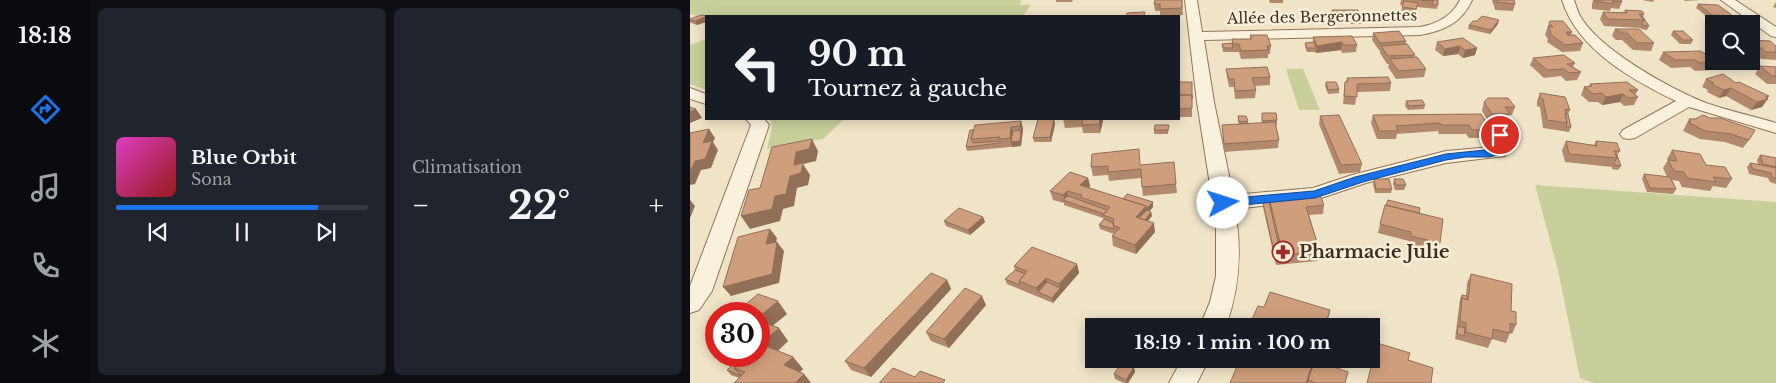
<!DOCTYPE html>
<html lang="fr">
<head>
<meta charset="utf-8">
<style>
  body { margin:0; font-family:"Libre Baskerville",serif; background:#20242c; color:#f1f3f6; height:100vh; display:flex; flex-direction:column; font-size:19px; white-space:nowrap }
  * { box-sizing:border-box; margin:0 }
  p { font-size:16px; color:#9ea1a6 }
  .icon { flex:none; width:28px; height:28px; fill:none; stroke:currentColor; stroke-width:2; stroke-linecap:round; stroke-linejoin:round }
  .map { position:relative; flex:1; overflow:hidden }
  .drawer { display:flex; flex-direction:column; gap:8px; padding:8px; background:#0d0f14; width:600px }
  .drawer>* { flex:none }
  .guide { position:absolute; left:15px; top:15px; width:475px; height:105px; border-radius:0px; box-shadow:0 2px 12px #0003; background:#171b24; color:#f1f3f6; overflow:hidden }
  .controls { position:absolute; left:1015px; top:15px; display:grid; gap:10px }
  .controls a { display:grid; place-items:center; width:55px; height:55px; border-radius:0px; background:#171b24; box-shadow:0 2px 12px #0003; font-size:25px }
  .speed { position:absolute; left:15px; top:302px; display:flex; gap:10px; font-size:25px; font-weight:700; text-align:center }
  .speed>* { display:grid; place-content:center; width:65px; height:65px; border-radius:50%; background:#171b24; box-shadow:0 2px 12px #0003; line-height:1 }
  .speed .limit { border:8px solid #d22; background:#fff; color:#111 }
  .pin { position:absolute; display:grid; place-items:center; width:42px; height:42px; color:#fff; margin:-21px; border:2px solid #fff; border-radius:50%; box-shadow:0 1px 5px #0007 }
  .me { position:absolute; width:55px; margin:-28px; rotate:85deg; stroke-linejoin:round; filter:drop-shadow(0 0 4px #0008) }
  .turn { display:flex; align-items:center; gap:18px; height:105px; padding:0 20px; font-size:22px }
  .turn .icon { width:65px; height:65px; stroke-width:2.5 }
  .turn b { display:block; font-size:35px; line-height:42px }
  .big { font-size:38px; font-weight:700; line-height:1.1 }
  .drawer .widget { flex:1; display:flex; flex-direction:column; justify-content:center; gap:8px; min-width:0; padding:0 18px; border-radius:8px; background:#20242c }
  .song { display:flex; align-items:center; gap:15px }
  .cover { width:60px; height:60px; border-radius:8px; background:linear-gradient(135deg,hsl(310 70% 55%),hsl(0 70% 35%)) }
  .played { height:5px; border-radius:2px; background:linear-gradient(90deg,#1a73e8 80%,#363941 80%) }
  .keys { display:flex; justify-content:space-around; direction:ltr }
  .heat { display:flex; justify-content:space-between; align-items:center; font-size:28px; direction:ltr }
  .drawer .tiles { flex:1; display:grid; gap:8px; grid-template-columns:repeat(2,1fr) }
  .trip { position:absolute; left:395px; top:318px; width:295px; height:50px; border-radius:0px; background:#171b24; box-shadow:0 2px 12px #0003; font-weight:700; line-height:50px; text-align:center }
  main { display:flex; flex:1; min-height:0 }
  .menu { display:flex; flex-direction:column; width:90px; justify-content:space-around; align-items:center; background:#090b0e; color:#9ea1a6 }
  .menu .icon { width:35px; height:35px }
  .menu .selected { color:#1a73e8 }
  .menu b { font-size:22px; color:#f1f3f6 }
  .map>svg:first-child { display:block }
  .green { fill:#c9cf9b }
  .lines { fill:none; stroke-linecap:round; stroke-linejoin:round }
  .minor-casing { stroke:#8d765c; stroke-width:2 }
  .minor { fill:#faf1dc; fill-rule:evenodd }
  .wall { fill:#b2896c }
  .shaded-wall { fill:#916f58 }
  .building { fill:#cf9f7d; stroke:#916f58 }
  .route { fill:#1a73e8; stroke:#114b97 }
  .labels { text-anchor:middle; stroke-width:5; stroke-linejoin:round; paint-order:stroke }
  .far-street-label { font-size:15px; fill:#3d2e20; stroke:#f7eed8 }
  .poi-label { font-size:18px; font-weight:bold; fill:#3d2e20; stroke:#f7eed8; text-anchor:start }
</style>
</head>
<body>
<main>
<nav class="menu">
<b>18:18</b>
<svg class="icon selected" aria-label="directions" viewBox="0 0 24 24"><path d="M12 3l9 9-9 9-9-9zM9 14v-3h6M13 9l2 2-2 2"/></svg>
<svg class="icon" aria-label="music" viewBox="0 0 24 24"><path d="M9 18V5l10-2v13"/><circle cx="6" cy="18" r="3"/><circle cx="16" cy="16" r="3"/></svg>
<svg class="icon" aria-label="phone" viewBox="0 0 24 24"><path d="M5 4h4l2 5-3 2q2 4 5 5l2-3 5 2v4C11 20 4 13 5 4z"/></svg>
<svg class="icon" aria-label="climate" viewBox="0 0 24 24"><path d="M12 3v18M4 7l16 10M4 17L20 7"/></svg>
</nav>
<section class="drawer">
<div class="tiles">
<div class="widget">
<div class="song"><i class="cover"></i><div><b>Blue Orbit</b><p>Sona</p></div></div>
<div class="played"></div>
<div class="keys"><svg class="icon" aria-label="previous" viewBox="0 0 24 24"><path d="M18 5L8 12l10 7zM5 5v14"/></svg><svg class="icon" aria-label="pause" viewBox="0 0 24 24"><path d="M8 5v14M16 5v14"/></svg><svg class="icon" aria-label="next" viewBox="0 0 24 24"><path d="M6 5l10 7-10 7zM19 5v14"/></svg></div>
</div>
<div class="widget"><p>Climatisation</p>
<div class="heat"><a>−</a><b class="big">22°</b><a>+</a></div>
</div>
</div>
</section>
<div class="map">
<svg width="1086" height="383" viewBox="0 0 1086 383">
  <rect width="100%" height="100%" fill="#f0e4c8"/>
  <path class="green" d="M0,0h332l-3,5h12l-8,11h-317v2l-16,-4z
    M16,39v51l-16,-6v-39z
    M596,69h17l17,41h-21z
    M80,119h74l-21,20 -56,10 5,-22z
    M845,185l241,17v181h-183l-13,-5 -22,-108z"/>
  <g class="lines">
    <g class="minor-casing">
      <path id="minor" d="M495,0h12l5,32 218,-5c17,-3 32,-11 40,-27h12c-10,23 -29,31 -52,35l-216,5 10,62 19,93 80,-7 39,-13 94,-24 46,-4 -1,-12 3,-4 6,-1 6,1 5,14 -6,11 -59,7 -80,20 -51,17 -80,9c7,41 5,78 -9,117h-26l10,-24 6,-26v-53l-19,-121z
        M872,0h12c2,5 3,10 5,14 18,35 92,75 127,89 23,8 47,13 70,20v10l-87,-26 -54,31 -6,1 -6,-1 -3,-4 3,-4 53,-29c-44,-21 -99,-52 -114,-101z
        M1031,0h14l41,27v10l-5,-1z
        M0,88l16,6v10l-16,-5z
        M56,119h18l5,6 -57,166 -13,19 -9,3v-27l61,-161z
        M492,359h27l-12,24h-28z"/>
    </g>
    <use href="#minor" class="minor"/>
  </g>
  <path class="wall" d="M366,0h17l-1,2h-16z
    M492,0l1,15 -23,1v-5h-5l-1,-7z
    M579,0h14v3h-13z
    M711,0h37l-1,9 -20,-2 -1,6 -15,-2 2,-6h-3z
    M802,0h22l1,4 -2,7 -18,-1 -1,-4v-1l-1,-1z
    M903,0h28l1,2 -3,7 -8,-1 -1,3 -18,-2v-5z
    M952,0h12l-1,2z
    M994,0h16l-15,1z
    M1086,2v6l-3,-1z
    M1008,4l35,12 -2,3 17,5h-34v7h-1l-7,-5 4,-7 -14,-11z
    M642,10l30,10v4h-12l-1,-3h-16l-2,-7z
    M935,10l19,4 -1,3 6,9 -2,4 -6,-1 -1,-1 -36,-2 -4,-7 3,-7h21z
    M16,16v6l-9,3 -6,-2 -1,-1v-3z
    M859,23l23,9 -1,3 12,8 -3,8 -18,1 -15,-10 1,-3 -3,-4z
    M808,24l-8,10 -22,-5 1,-4z
    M1061,26l8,7 -4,7h-4z
    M925,29l39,14 -3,8 -18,-1 -11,-10h-6l-4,-4z
    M983,31l20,9 -2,4h-11l-9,-9z
    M683,33l33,8v3l9,11v3l11,11 -2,8 -28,2 -8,-12 1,-3h-2l-7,-11v-3h-1l-7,-10z
    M560,35l21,11 -1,8h-2v4l-27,1 -2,-7h-16l-1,-8 10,-1v-4h18z
    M623,37l44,8 -1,7 -14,1 -1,-3 -25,3 -1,-1h-8l-2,-5v-4l8,-1z
    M1061,40l25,6v14l-15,-1 -4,-4h-6z
    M747,42l40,6 -2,7 -12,3 -5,-4 -15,2 -8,-6z
    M973,52l55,10 -5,8 -18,1 -5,-4 -19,1 -12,-8z
    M843,58l42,5 -2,4 8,5 -4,8 -11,1 -5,-5 -17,2 -14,-13z
    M1070,66l16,1v17h-9l-12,-10z
    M536,69l44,8v8l-16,1 2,4 -1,8 -20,1 -1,-12h-5l-2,-10z
    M657,78l44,5 -1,8 -33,1 -2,13 -12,-1 2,-22h1z
    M1016,79l30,4 32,16 -6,8 -11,3 -25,-14 -7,2 -12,-6 1,-2 -6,-3z
    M489,82h13v35h-13z
    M636,82l13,7v4l-11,1 -3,-8z
    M900,84l48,6 -3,5 3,2 -4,8 -10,1 -4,-4 -18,3 -4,-3h-9l-8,-7 3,-8 5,-1z
    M850,93l30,17 -2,4 3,13 -2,5 -26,-4 -3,-21 -3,-1v-5z
    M716,101l19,4 -1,4 -16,1 -3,-4z
    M794,102l31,5 -3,8h-3v3l3,5 -2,5h-18l-10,-17z
    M572,113l15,7v5h-1l3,15 -1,8 -54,4 -2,-27 17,-1 -1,-3v-5l10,5v3l14,-1z
    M791,114l10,16 -3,8h-19l-3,-4h-27l-1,-3 -41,3 -1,5h-19l-6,-16 2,-8z
    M630,116l42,48 -2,8 -21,2 -20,-50z
    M1020,118l39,22 -6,8 -18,-6 -25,-3 -17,-8 6,-12z
    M364,119l1,5 -4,18h-17l-1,-4z
    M373,119h40v2l-3,12h-17l-1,-6 -17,1z
    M331,121l2,8 -2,17 -54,5 -1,-4 4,-17z
    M479,125l-1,9h-14v-4z
    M876,141l28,4 2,-4 24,10 -3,4 4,11 -3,4 -6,-1v-2l-47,-5 -3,-12z
    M982,150l34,15 26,14 -6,9 -13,-2 -3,5 -28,-4 -3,-6 -7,-1 4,9 -3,5 -26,-2 -5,-13 2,-5 23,3 -4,-9 5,-8 -1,-1z
    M402,154l49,11 35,19 1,9 -34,3 -2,-18 -32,3 -1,-6 -15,1 -2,-9z
    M1070,155l16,3v26l-6,-2 -2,-4 -19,-4 -2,-7 3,-4 8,1 -1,-4z
    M398,178l2,8 -1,2 34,11 30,3v5l-4,4 2,1 1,4 -4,5 7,11 -19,22 -23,-8 -1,-10 2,-2 -14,-5 -1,-4 5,-6 -1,-1 -39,-13v-2l-11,-3 -3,-9z
    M684,179l18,10 -1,4h-16l-2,-9z
    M704,179l12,6 -2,5h-9l-2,-6z
    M579,198l55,7 -1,9 -14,1 11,37 -2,9 -42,4 -13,-58v-4l6,-1z
    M729,213l21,30 -3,9 -29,-7 1,-4 -31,-8 2,-9z
    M293,217l2,5 -15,13 -24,-9 -2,-5z
    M387,264l2,9 -26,30 -46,-19 -2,-5 10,-9 -1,-4z
    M781,274l40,37 5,14 -4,9 -2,-1 -4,10 -14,-4 -4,9 -33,-9 5,-40 2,-4 4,1 1,-13z
    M257,280l4,9 -80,88 -20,-7 -6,-9z
    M296,305l-37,43 -18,-7 -5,-9z
    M69,314h28l-15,12 16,15 -10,10 15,6 10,12 -3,3 4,2 7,9h-77l5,-5 -8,-3 -4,-5 6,-6h-2l-7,-8h35z
    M626,361l30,22h-116z
    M444,367l1,5 -7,11h-4l-9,-4 -1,-5z"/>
  <path class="shaded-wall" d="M16,17v5l-9,3 -2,-4z
    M809,20l-1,4 -8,10 1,-4z
    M652,42l-1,8 -25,3 1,-7z
    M770,46l-2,8 -15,2 2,-7z
    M787,48l-2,7 -12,3 2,-8z
    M1041,88l-5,8 -7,2 5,-8z
    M933,94l-3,8 -18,3 4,-8z
    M1079,96l-7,11 -11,3 6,-8z
    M6,109l6,9 -12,5v-11z
    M364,119l1,5 -4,18 -1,-5z
    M410,119h3v2l-3,12 -1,-9z
    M331,121l2,8 -2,17 -9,1 -2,-9 1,-11 3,8 7,-5 -1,-4z
    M19,129l6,9 -2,4 5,8 -7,18 -10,2 -6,14 -5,1v-13z
    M122,139l6,12 -2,10 -13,3 7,11 -2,10 -11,3 -3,18 -11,3 -3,12 -30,8 -9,-13 34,-20 15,-20 6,-24z
    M398,178l2,8 -8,8 -2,-9z
    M377,191l2,9 -4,1 -2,-6z
    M0,200l5,6 -5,12z
    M463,202v5l-13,16 -4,-6 10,-11z
    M461,212l1,4 -10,12v-5z
    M293,217l2,5 -15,13 -2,-5z
    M464,223l1,9 -19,22 -1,-9z
    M80,229l7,9 -4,15 -7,-9z
    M87,242l7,9 -5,32 -48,13 -8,-9z
    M387,264l2,9 -26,30 -1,-5 8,-10 -1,-4z
    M356,278l3,9 -11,5 -2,-4z
    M257,280l4,9 -80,88 -7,-9z
    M292,296l4,9 -37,43 -5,-9z
    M88,301l9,13 -22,18 -6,-8v-7z
    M640,310l-3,16h-2z
    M89,328l9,13 -16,15 -11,-12z
    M103,357l10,12 -9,9 -10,-13z
    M624,359h2l-7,22 -1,-1v3h-2z
    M444,367l1,5 -7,11h-1l-1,-3z
    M114,374l7,9h-16z"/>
  <path class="building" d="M465,0h27v8l-22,1v-5h-6z
    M731,0h12v1z
    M743,0h5v5h-6z
    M806,0h18l1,4 -18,-2z
    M905,0h26l1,2 -10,-1 1,3 -18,-3z
    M714,1l14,2 -2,6 -14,-2z
    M1008,4l20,1 15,11 -21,-1z
    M642,10h26l4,10h-11l-1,-3h-16z
    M935,10l17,1 2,3h-5l5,6 -36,-1 -5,-7 24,1z
    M455,12l-1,4h-18l1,-3z
    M11,15l6,1 -12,5 -5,-1v-1z
    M792,16l17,4 -8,10 -22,-5 4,-4h4z
    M951,17h2l6,9 -6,-1 -1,-1 2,-4z
    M1020,18l33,2 5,4h-31z
    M860,21h13l9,11h-6l2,3h7l8,8 -18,2 -15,-11 1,-2 -3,-5h5l-4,-4z
    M1061,26l8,7 -8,-1z
    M925,29h24l15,14h-17l-11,-11h-6z
    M709,31l7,10 -26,2 -7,-10z
    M983,31h10l10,9h-10z
    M560,35h17l4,11h-4l1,4 -27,1 -2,-7h-6l-1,-5h20z
    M662,36l5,9h-14l-1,-3 -25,4 -4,-9z
    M773,38l14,10 -12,2 -5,-4 -15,3 -8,-7z
    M1061,40l19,1 6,5v6h-10l-5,-4 -10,-1z
    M624,42l2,6h-9l-2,-5z
    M542,43l1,5h-10l-1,-4z
    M717,44l8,11 -27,1 -7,-10z
    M1011,51l13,9v1l4,1 -18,1 -5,-3h-20l-12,-8z
    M874,55l11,8 -8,1 14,8 -12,1 -5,-4 -17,1 -14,-12z
    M727,57l9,12 -28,2 -8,-12z
    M1070,66l16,1v9h-4z
    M577,67l3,10 -18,1 4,12 -21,1 -1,-12h-5l-3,-10z
    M1033,74l13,9 3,-1 30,14 -4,1 3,2 -11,3 -26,-14 -7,2 -13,-6 3,-1 -8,-4z
    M698,77l3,6 -34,1v13l-13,-1 1,-14 3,-1 -1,-3z
    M489,82h13v17v-4h-13z
    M636,82h10l3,7 -11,1z
    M937,82l11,8h-9l9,7 -10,1 -5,-4 -17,3 -4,-4 -9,1 -9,-7 8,-1 -2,-2z
    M850,93l25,4 5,13 -5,-1 2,14 -20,-3 -4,-21 -3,-1z
    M489,95h13v13l-13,1z
    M798,98h20l7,9h-10l5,7h-18l-8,-12z
    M732,100l3,5 -16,1 -3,-5z
    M0,107l6,2 -6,3z
    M572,113h14l1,7 -15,1z
    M875,113l3,1 3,13h-5l1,-4z
    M791,114l10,16h-19l-3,-5h-28l-1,-2 -44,3 2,5h-19l-6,-16z
    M649,115l23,49 -21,1 -21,-49z
    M1013,115l7,3h10l35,12 -6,10 -18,-6 -26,-3 -17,-9 3,-1 -2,-2h6z
    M548,116h8l2,5 -9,1z
    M801,118h18l3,5h-18z
    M348,119h16l-4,18 -17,1z
    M393,119h17l-1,5 -17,1z
    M331,121l-1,5 -9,1 -1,11 -11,1 1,-2 -29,2 4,-14z
    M585,122l4,18 -55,4 -2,-19z
    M465,125h14l-1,5h-14z
    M19,129l-6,14 9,-2 -3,8 -4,10 -10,2 -5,11v-39z
    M280,130h4l-3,9 2,4 27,-2v2l-34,4z
    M331,130l-1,11 -9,1 2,-11z
    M122,139l-3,10 -13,3 -2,13 9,-2 -2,10 -11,3 -4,18 -11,2 -3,13 -31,7 8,-26 11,-2 12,-41z
    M876,141l31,5 -1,-5 21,2 3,8h-6l3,7 -48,-4z
    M449,149l1,16 34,-3 2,22 -34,3 -1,-18 -33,3v-6l-17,1 1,-13z
    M982,150l28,4 6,11 19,2 7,12 -19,-2 3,5 -29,-4 -3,-6 -10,-1 -6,-11 9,1z
    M926,155h1l4,11 -6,-1 -1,-2 3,-5z
    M1070,155l16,3v9l-13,-3z
    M1060,163l26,5v10h-3l-2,-5 -18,-4z
    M380,172l18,6 -8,7 66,21 -10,11 18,6 -19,22 -23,-9 8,-8 -7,-3 1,-6 -11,-4 7,-8 -30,-10 2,-2 -15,-4 -4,4 -13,-4z
    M954,174l26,3 6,12 -26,-1z
    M684,179h15l3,10h-16z
    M704,179h9l3,6h-10z
    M437,194l26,8 -7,7v-3l-23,-7z
    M630,195l4,10 -18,2 14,45 -37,3 -14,-57z
    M378,196l39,14 -3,4 -41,-14z
    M698,200l32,8 -1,5 -33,-8z
    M579,202l13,57 -6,1 -13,-57z
    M695,205l58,14 -3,24 -29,-7v-4l-31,-8z
    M269,208l24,9 -15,13 -24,-9z
    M457,210l4,2 -6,8 -6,-2z
    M414,219l9,4 1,6 -15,-4z
    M80,229l-4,15 11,-2 -5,32 -49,13 15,-50z
    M342,247l45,17 -18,20 -13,-6 -10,10 -17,-7 8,-10 -13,-5z
    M325,270l10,4 -6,7 1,4 -15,-6z
    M241,273l16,7 -83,88 -19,-7z
    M781,274l41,10 -1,27 5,1v13l-6,-2v10l-17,-4 -1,10 -26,-7v-9l-6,-2 2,-23 6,2z
    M357,282l13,6 -8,10 -14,-6z
    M275,288l17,8 -38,43 -18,-7z
    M580,292l60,18 -5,16h-76l9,-20 6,1z
    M68,294l20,7 -19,16v-3h-25z
    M772,295l5,1v4l-5,-2 -1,5z
    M69,321l20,7 -18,16 32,13 -9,8 20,9 -9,9h-61l11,-11 -11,-4 8,-7 -10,-5h27z
    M768,326l7,2 -1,8 -7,-2z
    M687,343l33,10 -2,7 25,8 -2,15h-64z
    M550,359h74l-8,24h-76z
    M625,360l33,12 -3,11h-29l-8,-3z
    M45,362l4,2 -5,4 7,8 -14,-6z
    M432,362l12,5 -8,13 -12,-6z
    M203,368l22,9 5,-6 25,9 -2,3h-64z"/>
  <path class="route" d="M806,132h4l5,3 2,10 -6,9 -12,3h-23l-20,3 -83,22 -48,16 -92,9 -5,-4 5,-4 91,-8 41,-14 91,-23 48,-5 3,-4 -2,-10z"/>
  <defs>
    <g id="pharmacy-ring" transform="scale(1.125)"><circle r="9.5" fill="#f7eed8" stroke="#9e2a2b" stroke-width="1.5"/><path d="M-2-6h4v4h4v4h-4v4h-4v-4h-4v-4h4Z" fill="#9e2a2b"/></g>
  </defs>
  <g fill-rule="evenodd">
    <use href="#pharmacy-ring" x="593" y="252"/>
  </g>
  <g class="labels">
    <g class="far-street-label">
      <text transform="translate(632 17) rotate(-1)" y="5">Allée des Bergeronnettes</text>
    </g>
    <g class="poi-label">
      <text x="609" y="258">Pharmacie Julie</text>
    </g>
  </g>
</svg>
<div class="controls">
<a><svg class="icon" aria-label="search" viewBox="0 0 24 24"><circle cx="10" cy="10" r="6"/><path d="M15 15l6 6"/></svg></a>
</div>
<div class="speed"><div class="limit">30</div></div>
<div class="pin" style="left:810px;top:135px;background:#d93025"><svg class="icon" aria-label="arrive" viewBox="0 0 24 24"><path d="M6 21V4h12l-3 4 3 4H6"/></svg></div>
<svg class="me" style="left:533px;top:203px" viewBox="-20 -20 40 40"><circle r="19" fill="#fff"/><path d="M0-13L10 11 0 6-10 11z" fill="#1a73e8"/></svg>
<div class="trip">18:19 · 1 min · 100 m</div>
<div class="guide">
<div class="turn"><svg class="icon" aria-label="left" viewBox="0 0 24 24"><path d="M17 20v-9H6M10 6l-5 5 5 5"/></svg><div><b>90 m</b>Tournez à gauche</div></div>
</div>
</div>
</main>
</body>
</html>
